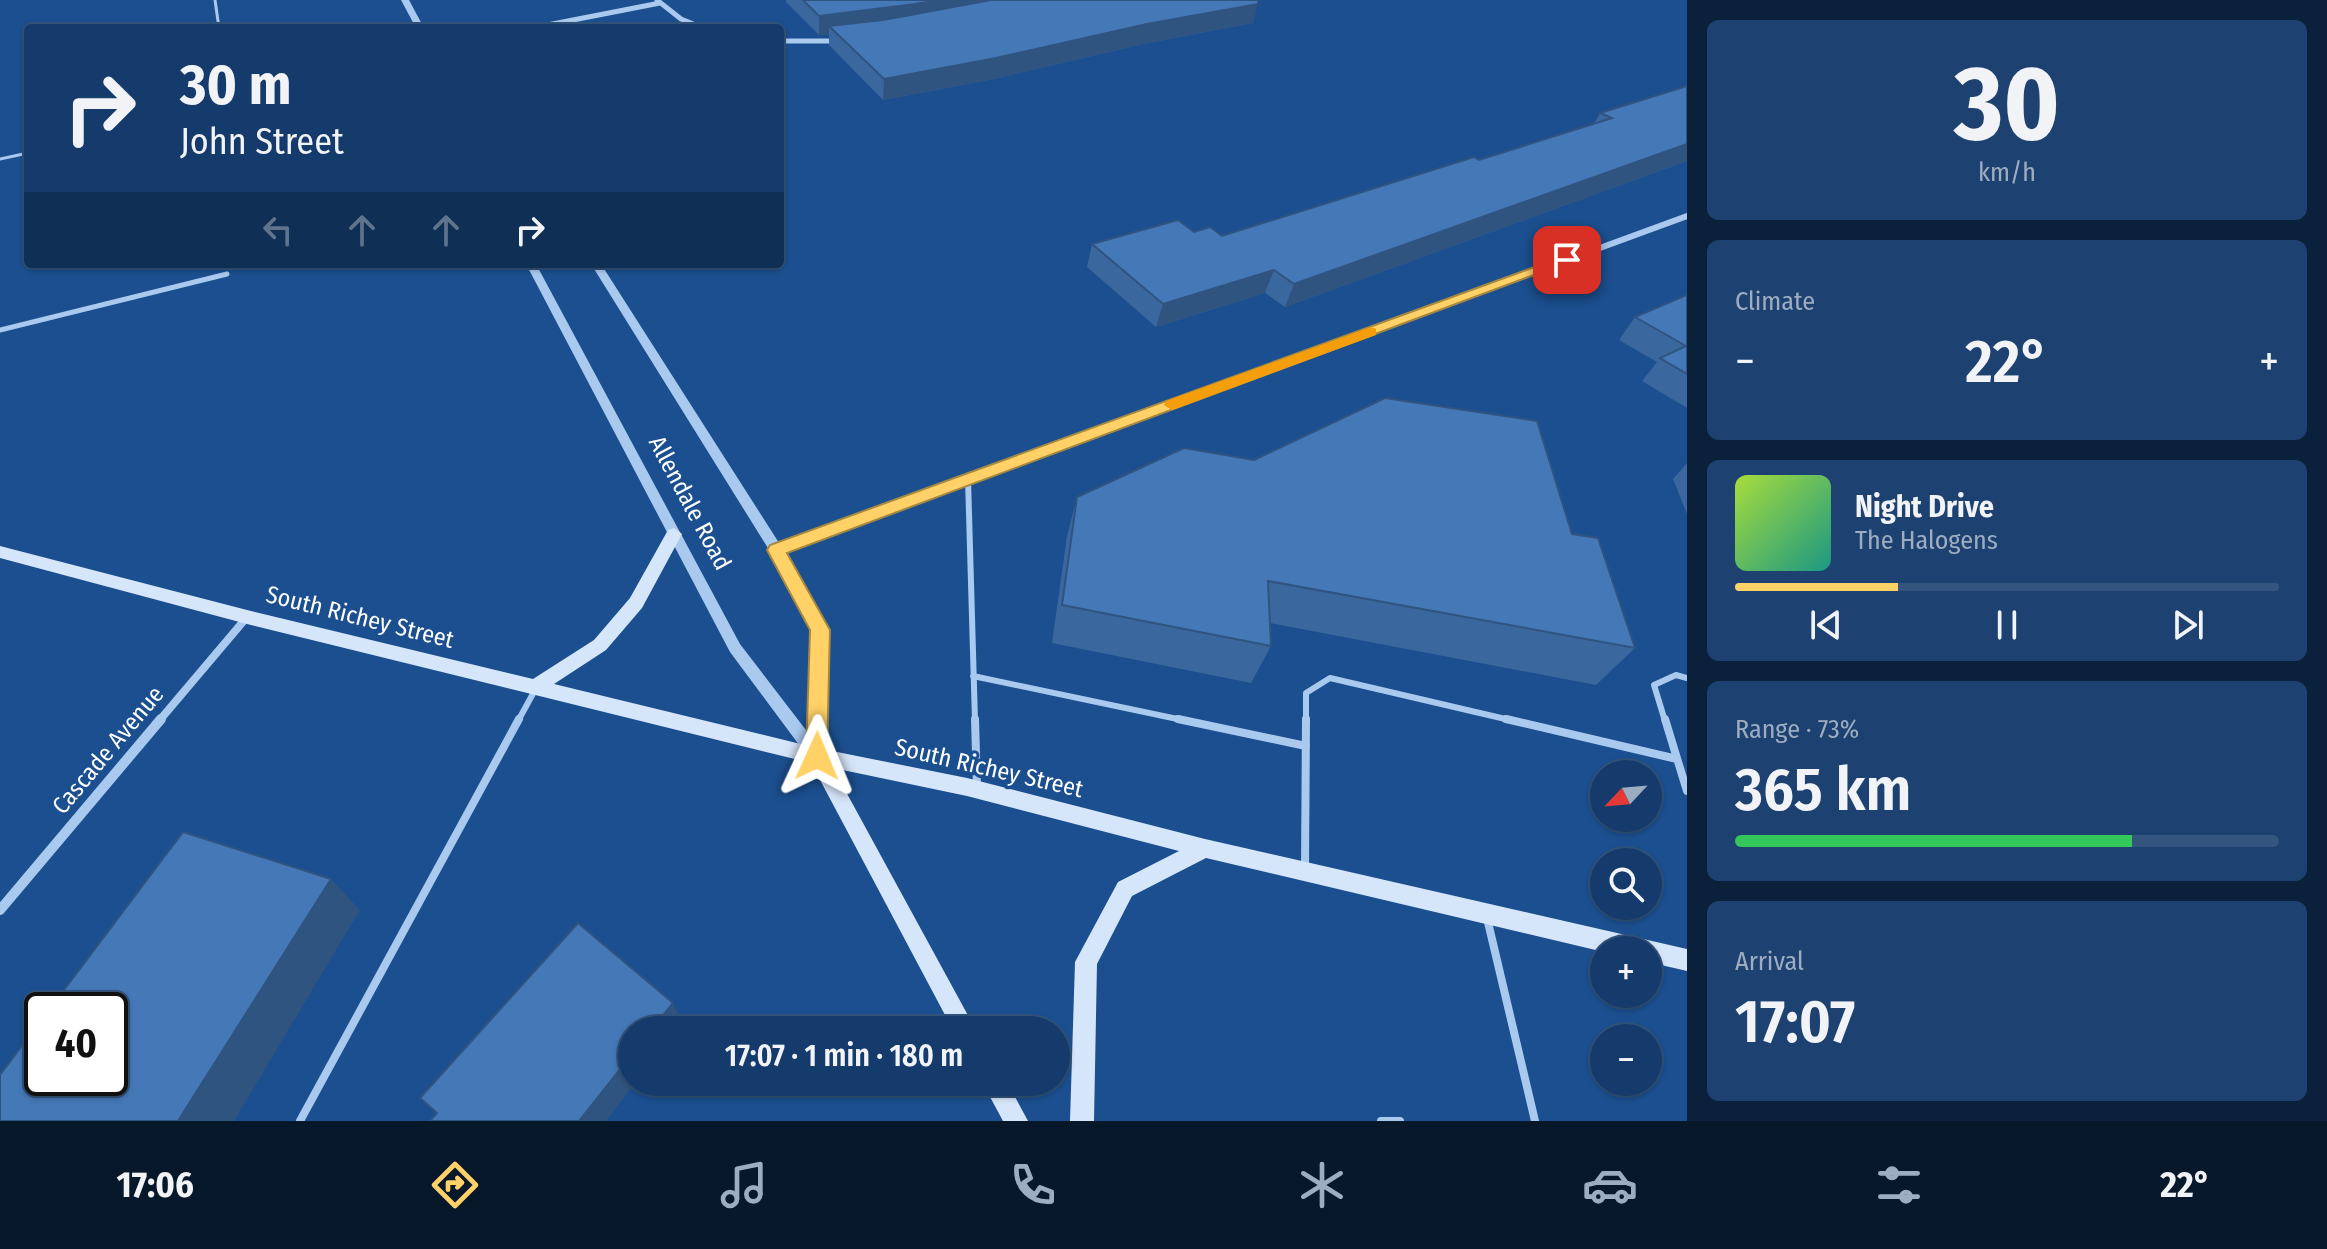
<!DOCTYPE html>
<html lang="en">
<head>
<meta charset="utf-8">
<style>
  body { margin:0; font-family:"Fira Sans Condensed",sans-serif; background:#1d4271; color:#f1f3f6; height:100vh; display:flex; flex-direction:column; font-size:30px; white-space:nowrap }
  * { box-sizing:border-box; margin:0 }
  p { font-size:26px; color:#9dadc1 }
  .icon { flex:none; width:44px; height:44px; fill:none; stroke:currentColor; stroke-width:2; stroke-linecap:round; stroke-linejoin:round }
  .map { position:relative; flex:1; overflow:hidden }
  .side { display:flex; flex-direction:column; gap:20px; padding:20px; background:#0b203b; width:640px }
  .side>* { flex:none }
  .banner { position:absolute; left:24px; top:24px; width:760px; height:244px; border-radius:8px; box-shadow:0 2px 6px #0004,0 0 0 2px #33557e; background:#143b6b; color:#f1f3f6; overflow:hidden }
  .needle { width:52px; rotate:244deg }
  .buttons { position:absolute; left:1590px; top:760px; display:grid; gap:16px }
  .buttons a { display:grid; place-items:center; width:72px; height:72px; border-radius:50%; background:#143b6b; box-shadow:0 2px 6px #0004,0 0 0 2px #33557e; font-size:40px }
  .speed { position:absolute; left:24px; top:992px; display:flex; gap:16px; font-size:40px; font-weight:700; text-align:center }
  .speed>* { display:grid; place-content:center; width:104px; height:104px; border-radius:50%; background:#143b6b; box-shadow:0 2px 6px #0004,0 0 0 2px #33557e; line-height:1 }
  .speed .limit { border:4px solid #111; border-radius:12px; background:#fff; color:#111 }
  .pin { position:absolute; display:grid; place-items:center; width:68px; height:68px; color:#fff; margin:-34px; border-radius:16px; box-shadow:0 4px 12px #0006 }
  .me { position:absolute; width:88px; margin:-44px; rotate:1deg; stroke-linejoin:round; filter:drop-shadow(0 0 6px #0008) }
  .turn { display:flex; align-items:center; gap:28px; height:168px; padding:0 24px; font-size:36px }
  .turn .icon { width:104px; height:104px; stroke-width:2.5 }
  .turn b { display:block; font-size:56px; line-height:68px }
  .lanes { display:flex; align-items:center; height:76px; padding:0 24px; background:#0003; justify-content:center; gap:40px; direction:ltr }
  .lanes .off { opacity:.35 }
  .big { font-size:60px; font-weight:600; line-height:1.1 }
  .side .widget { flex:1; display:flex; flex-direction:column; justify-content:center; gap:12px; min-width:0; padding:0 28px; border-radius:12px; background:#1d4271 }
  .side .dial { align-items:center; gap:0 }
  .dial b { font-size:104px; line-height:1 }
  .song { display:flex; align-items:center; gap:24px }
  .cover { width:96px; height:96px; border-radius:12px; background:linear-gradient(135deg,hsl(80 70% 55%),hsl(170 70% 35%)) }
  .played { height:8px; border-radius:4px; background:linear-gradient(90deg,#ffd166 30%,#33557e 30%) }
  .keys { display:flex; justify-content:space-around; direction:ltr }
  .heat { display:flex; justify-content:space-between; align-items:center; font-size:44px; direction:ltr }
  .charge { height:12px; border-radius:6px; background:linear-gradient(90deg,#34c759 73%,#33557e 0) }
  .trip { position:absolute; left:618px; top:1016px; width:452px; height:80px; border-radius:40px; background:#143b6b; box-shadow:0 2px 6px #0004,0 0 0 2px #33557e; font-weight:600; line-height:80px; text-align:center }
  .tab-bar { display:flex; height:128px; justify-content:space-around; align-items:center; background:#08182b; color:#9dadc1 }
  .tab-bar .icon { width:56px; height:56px }
  .tab-bar .selected { color:#ffd166 }
  .tab-bar b { font-size:36px; color:#f1f3f6 }
  main { display:flex; flex:1; min-height:0 }
  .map>svg:first-child { display:block }
  .lines { fill:none; stroke-linecap:round; stroke-linejoin:round }
  .service-far3 { stroke:#a9c9ee; stroke-width:3 }
  .service-far2 { stroke:#a9c9ee; stroke-width:5 }
  .service-far1 { stroke:#a9c9ee; stroke-width:6 }
  .service { stroke:#a9c9ee; stroke-width:8 }
  .minor-far3 { stroke:#a9c9ee; stroke-width:5 }
  .minor-far2 { stroke:#a9c9ee; stroke-width:6 }
  .minor-far1 { stroke:#a9c9ee; stroke-width:8 }
  .minor { stroke:#a9c9ee; stroke-width:10 }
  .tertiary { fill:#a9c9ee; fill-rule:evenodd }
  .secondary { fill:#d6e6fa; fill-rule:evenodd }
  .wall { fill:#3a679d }
  .shaded-wall { fill:#305480 }
  .building { fill:#4478b7; stroke:#305480; stroke-width:2 }
  .route { fill:#ffd166; stroke:#a68842; stroke-width:2 }
  .slow { fill:#f59e0b }
  .labels { text-anchor:middle; stroke-width:7; stroke-linejoin:round; paint-order:stroke }
  .street-label { font-size:24px; fill:#fff; stroke:#1b4f8f }
</style>
</head>
<body>
<main>
<div class="map">
<svg width="1687" height="1121" viewBox="0 0 1687 1121">
  <rect width="100%" height="100%" fill="#1b4f8f"/>
  <g class="lines">
    <path class="service-far3" d="M215,0l4,28
      M0,159l28,-6"/>
    <path class="service-far2" d="M0,330l227,-56"/>
    <path class="service-far1" d="M968,479l7,242
      M973,676l214,45
      M518,721l17,-31
      M1306,721v-28l24,-15 184,43
      M1665,721l-11,-36 22,-10 11,3"/>
    <path class="service" d="M975,719l2,69
      M1178,719l128,27
      M1506,719l171,40
      M1665,719l22,72
      M1305,869l1,-150
      M1487,918l48,203
      M300,1121l219,-402
      M1381,1121h19"/>
    <path class="minor-far3" d="M657,0l24,19 22,9
      M532,28l128,-25
      M780,41h59"/>
    <path class="minor-far2" d="M1145,415l542,-199"/>
    <path class="minor-far1" d="M776,550l375,-137
      M159,721l88,-104"/>
    <path class="minor" d="M0,910l161,-191"/>
    <path class="tertiary" d="M401,0h8l15,28h-8z
      M526,264h10l204,380 69,90 4,-104 -42,-77 -180,-289h10l180,282 46,84 -2,126 -2,5 -6,2 -6,-2 -81,-109z"/>
    <path class="secondary" d="M674,528l8,6 -40,74 -36,42 -52,34 263,64 150,30 238,61 482,110v22l-39,-9v-12l-44,2 -398,-94 -74,38 -35,68 -3,157h-24l5,-159 43,-80 61,-31 -212,-55 -134,-28 143,262h-23l-142,-267 -564,-139 -247,-66v-12l247,64 286,69 61,-39 36,-42 38,-68z
      M982,1082h25l21,39h-25z"/>
  </g>
  <path class="wall" d="M786,0h472l-5,23 -110,21 -149,35 -111,21 -54,-55v-11l-10,1 -33,-33z
    M1687,86v75l-402,146 -20,-14 -109,34 -69,-60 5,-23 130,-8 257,-76 115,-36 6,-11z
    M1687,295v113l-45,-27 15,-19 -38,-22 16,-23z
    M1687,463v51l-14,-35z
    M1077,497l495,37 63,114 -39,37 -326,-62 1,23 -20,37 -199,-40 15,-107z"/>
  <path class="shaded-wall" d="M938,0h93l-117,24 -85,2v8l-10,1v-19z
    M1258,4l-5,19 -110,21 -149,35 -111,21 1,-21 263,-55z
    M1687,144v17l-402,146 9,-23z
    M1274,270l-9,23 -109,34 7,-23z
    M331,879l29,31 -126,211h-56z
    M673,1003l9,21 -5,6h-26z
    M632,1054v28h4l-30,39h-27z"/>
  <path class="building" d="M803,0h135l-23,4 -96,12z
    M991,0h267v4l-111,20 -151,34 -112,21 -55,-53 54,-6z
    M1687,86v58l-393,140 -20,-14 -111,34 -71,-60 86,-24 16,12 16,-5 12,9 252,-79 5,3 133,-42 -12,-5z
    M1687,295v79l-27,-16 26,-12 -51,-29z
    M1385,398l152,23 35,113 26,4 37,110 -367,-67 3,65 -209,-41 15,-108 107,-49 70,12z
    M183,832l148,47 -153,242h-178v-46l42,-56v59h68v-68h-61z
    M578,923l95,80 -22,27h-19v24l-53,67h-149l7,-8 -17,-15z"/>
  <path class="route" d="M1562,257l12,3 -787,293 43,77 -3,126 -3,7 -7,3 -8,-3 -3,-7 4,-126 -43,-80 3,-5z"/>
  <path class="slow" d="M1371,327l5,2v6l-198,73 -6,2 -8,-5 2,-4z"/>
  <g class="labels">
    <g class="street-label">
      <text transform="translate(690 503) rotate(62)" y="8">Allendale Road</text>
      <text transform="translate(360 617) rotate(14)" y="8">South Richey Street</text>
      <text transform="translate(108 750) rotate(-50)" y="8">Cascade Avenue</text>
      <text transform="translate(989 768) rotate(13)" y="8">South Richey Street</text>
    </g>
  </g>
</svg>
<div class="buttons">
<a><svg class="needle" viewBox="-14 -14 28 28"><path d="M0-13l5 13h-10z" fill="#e53935"/><path d="M0 13l5-13h-10z" fill="#9dadc1"/></svg></a>
<a><svg class="icon" aria-label="search" viewBox="0 0 24 24"><circle cx="10" cy="10" r="6"/><path d="M15 15l6 6"/></svg></a>
<a>+</a>
<a>−</a>
</div>
<div class="speed"><div class="limit">40</div></div>
<div class="pin" style="left:1567px;top:260px;background:#d93025"><svg class="icon" aria-label="arrive" viewBox="0 0 24 24"><path d="M6 21V4h12l-3 4 3 4H6"/></svg></div>
<svg class="me" style="left:817px;top:756px" viewBox="-20 -20 40 40"><path d="M0-17L14 15 0 8-14 15z" fill="#ffd166" stroke="#fff" stroke-width="4"/></svg>
<div class="trip">17:07 · 1 min · 180 m</div>
<div class="banner">
<div class="turn"><svg class="icon" aria-label="right" viewBox="0 0 24 24"><path d="M7 20v-9h11M14 6l5 5-5 5"/></svg><div><b>30 m</b>John Street</div></div>
<div class="lanes"><svg class="icon off" aria-label="left" viewBox="0 0 24 24"><path d="M17 20v-9H6M10 6l-5 5 5 5"/></svg><svg class="icon off" aria-label="ahead" viewBox="0 0 24 24"><path d="M12 20V5M6 11l6-6 6 6"/></svg><svg class="icon off" aria-label="ahead" viewBox="0 0 24 24"><path d="M12 20V5M6 11l6-6 6 6"/></svg><svg class="icon" aria-label="right" viewBox="0 0 24 24"><path d="M7 20v-9h11M14 6l5 5-5 5"/></svg></div>
</div>
</div>
<section class="side">
<div class="widget dial"><b>30</b><p>km/h</p></div>
<div class="widget"><p>Climate</p>
<div class="heat"><a>−</a><b class="big">22°</b><a>+</a></div>
</div>
<div class="widget">
<div class="song"><i class="cover"></i><div><b>Night Drive</b><p>The Halogens</p></div></div>
<div class="played"></div>
<div class="keys"><svg class="icon" aria-label="previous" viewBox="0 0 24 24"><path d="M18 5L8 12l10 7zM5 5v14"/></svg><svg class="icon" aria-label="pause" viewBox="0 0 24 24"><path d="M8 5v14M16 5v14"/></svg><svg class="icon" aria-label="next" viewBox="0 0 24 24"><path d="M6 5l10 7-10 7zM19 5v14"/></svg></div>
</div>
<div class="widget"><p>Range · 73%</p><b class="big">365 km</b><div class="charge"></div></div>
<div class="widget"><p>Arrival</p><b class="big">17:07</b></div>
</section>
</main>
<nav class="tab-bar">
<b>17:06</b>
<svg class="icon selected" aria-label="directions" viewBox="0 0 24 24"><path d="M12 3l9 9-9 9-9-9zM9 14v-3h6M13 9l2 2-2 2"/></svg>
<svg class="icon" aria-label="music" viewBox="0 0 24 24"><path d="M9 18V5l10-2v13"/><circle cx="6" cy="18" r="3"/><circle cx="16" cy="16" r="3"/></svg>
<svg class="icon" aria-label="phone" viewBox="0 0 24 24"><path d="M5 4h4l2 5-3 2q2 4 5 5l2-3 5 2v4C11 20 4 13 5 4z"/></svg>
<svg class="icon" aria-label="climate" viewBox="0 0 24 24"><path d="M12 3v18M4 7l16 10M4 17L20 7"/></svg>
<svg class="icon" aria-label="car" viewBox="0 0 24 24"><path d="M5 17H2v-5l4-1 3-4h7l3 4 3 1v5h-3M9 17h6M6 11h13"/><circle cx="7" cy="17" r="2"/><circle cx="17" cy="17" r="2"/></svg>
<svg class="icon" aria-label="filters" viewBox="0 0 24 24"><path d="M4 7h16M4 17h16"/><circle cx="9" cy="7" r="2"/><circle cx="15" cy="17" r="2"/></svg>
<b>22°</b>
</nav>
</body>
</html>
